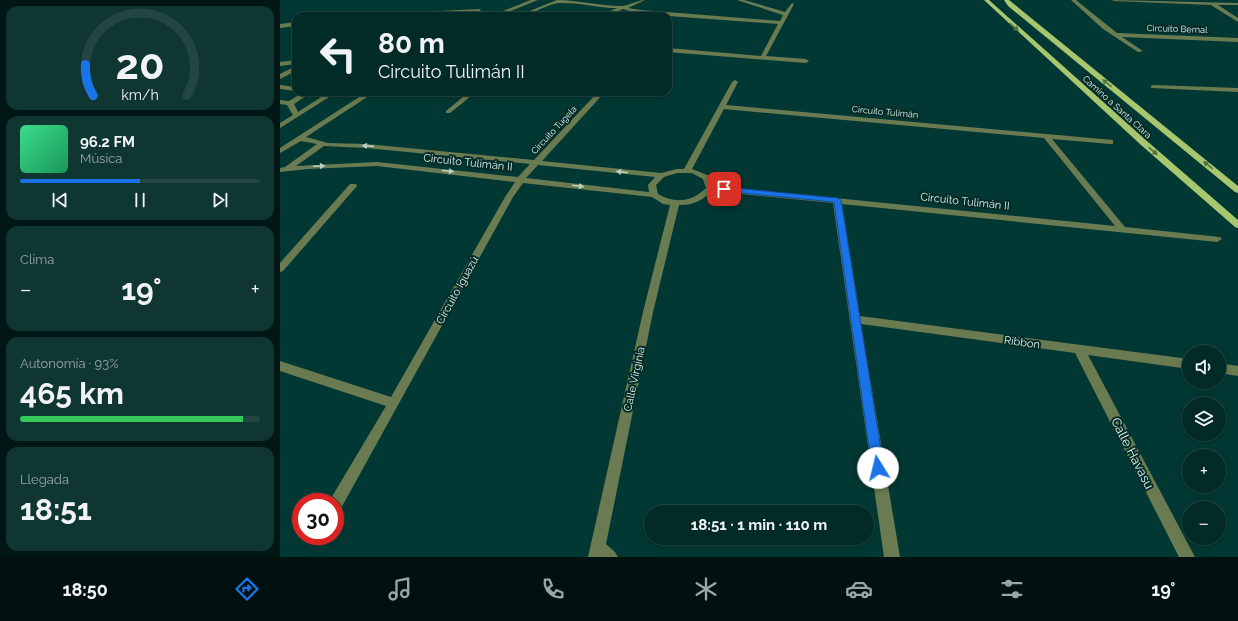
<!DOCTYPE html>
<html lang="es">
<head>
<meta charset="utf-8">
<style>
  body { margin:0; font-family:Raleway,sans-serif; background:#103632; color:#f1f3f6; height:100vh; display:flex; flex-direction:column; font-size:15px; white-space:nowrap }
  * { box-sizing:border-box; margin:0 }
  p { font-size:13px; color:#96a7a7 }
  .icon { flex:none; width:22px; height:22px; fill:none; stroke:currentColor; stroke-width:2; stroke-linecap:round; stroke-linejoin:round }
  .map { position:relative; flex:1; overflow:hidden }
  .details { display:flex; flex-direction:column; gap:6px; padding:6px; background:#011715; width:280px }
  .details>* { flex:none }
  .hud { position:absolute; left:12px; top:12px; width:380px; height:84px; border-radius:12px; box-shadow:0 2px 6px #0003,0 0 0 1px #234643; background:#022a26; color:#f1f3f6; overflow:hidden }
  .controls { position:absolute; left:902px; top:345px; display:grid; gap:8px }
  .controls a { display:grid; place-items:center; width:44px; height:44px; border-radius:50%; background:#022a26; box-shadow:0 2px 6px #0003,0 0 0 1px #234643; font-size:20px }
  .speed { position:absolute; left:12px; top:493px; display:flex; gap:8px; font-size:20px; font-weight:700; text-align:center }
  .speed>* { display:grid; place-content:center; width:52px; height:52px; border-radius:50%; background:#022a26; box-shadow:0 2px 6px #0003,0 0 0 1px #234643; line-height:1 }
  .speed .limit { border:6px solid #d22; background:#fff; color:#111 }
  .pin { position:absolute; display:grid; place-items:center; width:34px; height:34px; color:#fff; margin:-17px; border-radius:8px; box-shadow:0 2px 6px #0006 }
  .me { position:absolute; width:44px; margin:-22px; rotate:351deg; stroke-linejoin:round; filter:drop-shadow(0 0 3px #0008) }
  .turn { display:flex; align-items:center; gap:14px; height:84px; padding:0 20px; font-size:18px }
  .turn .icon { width:52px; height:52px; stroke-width:2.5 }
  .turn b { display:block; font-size:28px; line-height:34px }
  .big { font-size:30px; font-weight:700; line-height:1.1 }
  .details .card { flex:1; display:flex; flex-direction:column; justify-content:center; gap:6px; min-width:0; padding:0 14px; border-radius:12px; background:#103632 }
  .details .dial { align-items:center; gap:0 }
  .dial svg { height:104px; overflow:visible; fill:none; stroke:#234643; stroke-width:7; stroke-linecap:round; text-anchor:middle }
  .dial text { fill:#f1f3f6; stroke:none }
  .song { display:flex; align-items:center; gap:12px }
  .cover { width:48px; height:48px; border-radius:6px; background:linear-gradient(135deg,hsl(150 70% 55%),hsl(150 70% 35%)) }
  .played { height:4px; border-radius:2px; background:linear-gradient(90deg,#1a73e8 50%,#234643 50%) }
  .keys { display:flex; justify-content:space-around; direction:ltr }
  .heat { display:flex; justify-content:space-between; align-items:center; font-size:22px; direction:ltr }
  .charge { height:6px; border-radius:3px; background:linear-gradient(90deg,#34c759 93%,#234643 0) }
  .trip { position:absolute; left:364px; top:505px; width:230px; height:40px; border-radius:20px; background:#022a26; box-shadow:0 2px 6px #0003,0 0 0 1px #234643; font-weight:700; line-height:40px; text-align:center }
  .dock { display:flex; height:64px; justify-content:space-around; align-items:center; background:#01110f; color:#96a7a7 }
  .dock .icon { width:28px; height:28px }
  .dock .selected { color:#1a73e8 }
  .dock b { font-size:18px; color:#f1f3f6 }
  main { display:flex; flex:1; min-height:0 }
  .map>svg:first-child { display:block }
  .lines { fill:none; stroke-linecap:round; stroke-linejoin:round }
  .minor { fill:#6b7b51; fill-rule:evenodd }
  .major { fill:#a7c66d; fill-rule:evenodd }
  .oneway { fill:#4e7147 }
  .oneway2 { fill:#b8cebe }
  .route { fill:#1a73e8; stroke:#114b97 }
  .labels { text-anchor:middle; stroke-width:4; stroke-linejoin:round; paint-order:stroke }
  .far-street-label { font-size:9px; fill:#d9f1ed; stroke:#062c28 }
  .street-label { font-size:11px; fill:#d9f1ed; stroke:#062c28 }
  .near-street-label { font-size:13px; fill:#d9f1ed; stroke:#062c28 }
</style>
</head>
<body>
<main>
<section class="details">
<div class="card dial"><svg viewBox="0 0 100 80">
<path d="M14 69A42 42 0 1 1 86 69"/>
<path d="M14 69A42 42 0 0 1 8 45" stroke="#1a73e8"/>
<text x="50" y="56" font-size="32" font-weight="700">20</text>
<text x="50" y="72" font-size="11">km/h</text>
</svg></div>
<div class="card">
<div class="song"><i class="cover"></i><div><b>96.2 FM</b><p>Música</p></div></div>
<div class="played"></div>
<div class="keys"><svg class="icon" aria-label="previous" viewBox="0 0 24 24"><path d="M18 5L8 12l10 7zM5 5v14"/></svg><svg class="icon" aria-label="pause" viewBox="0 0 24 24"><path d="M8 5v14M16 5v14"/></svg><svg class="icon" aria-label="next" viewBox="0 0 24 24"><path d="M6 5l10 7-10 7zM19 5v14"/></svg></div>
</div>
<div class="card"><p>Clima</p>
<div class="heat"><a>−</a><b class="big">19°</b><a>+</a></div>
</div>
<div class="card"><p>Autonomía · 93%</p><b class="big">465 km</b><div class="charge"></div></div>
<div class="card"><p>Llegada</p><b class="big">18:51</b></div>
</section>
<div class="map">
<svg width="958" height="557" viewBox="0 0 958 557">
  <rect width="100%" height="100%" fill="#023833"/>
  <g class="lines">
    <path class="minor" d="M251,0h7l-40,16h-8z
      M277,0c20,0 43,6 64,6 8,0 16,-6 24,-6l-17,8 13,2 139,11 3,-6 -46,-15h7l41,12 7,-9 2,1 -28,52 40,3 3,2 -3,2 -138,-11v-4l93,8 17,-32 -137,-10 -18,-5 -16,7h-8l18,-8c-20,0 -39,-6 -59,-5 -14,2 -26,13 -41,13z
      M791,0h5l41,33 121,5v4l-116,-5 21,14 -5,1 -35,-23z
      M832,0l126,3v2h-20l20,13v4l-27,-17 -97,-4z
      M200,9l1,1 -3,2 -74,4h-28l3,-2z
      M16,22v4l-16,2v-4z
      M16,60v4l-16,2v-4z
      M16,66v5l-16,8v-5z
      M455,80l3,2 -12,23 387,35v4h-3l-58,-5 73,88 95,10 2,2 -5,3 -375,-38 18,112 329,43v10l-101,-14 107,202h-16l-104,-204 -214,-29 39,233h-16l-51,-354 -121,-12c-9,9 -20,15 -33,14l-26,107 -47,232 9,8 3,5h-30l55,-245 27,-107 -7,-1 -11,-7 -129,-14 -10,14 -173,313 -5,2v-10h-6l1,-2 56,-94 -106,-35v-10l111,36 114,-200 10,-15 -138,-16 -69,3 -28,3v-4l5,-1 32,-23 -16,-3 -21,12v-5l87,-56h8l-69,45 22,6 38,1 168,16 64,-68h7l-63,69 119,12 16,-4h7l48,-87zM444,109l320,29 71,88 -401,-40 -4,-10 -18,-7zM44,146l42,2 164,16 -12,13 -141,-15 -81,4zM258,165l117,12 -7,8 1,7 -123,-14zM397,173h15l11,6 3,9c-14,14 -31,16 -48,6l-2,-9 8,-8z
      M0,85l16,2v4l-16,-2z
      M873,85l85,3v4l-87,-4v-2z
      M24,92h8l-18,12 4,8 31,-20h8l-57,36v-5l13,-8 -6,-10 -7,-1v-4l9,1z
      M189,92h7l-26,21h-4v-2z
      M70,184h6l1,2 -74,85 -3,1v-9z
      M939,363l19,3v10l-19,-3z"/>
    <path class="major" d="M704,0h5l158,141 91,79v8l-3,-1 -94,-82z
      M724,0h5l229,186v7l-3,-1 -227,-186z"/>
  </g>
  <defs><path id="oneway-solid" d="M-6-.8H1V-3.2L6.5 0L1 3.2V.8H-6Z"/></defs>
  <g class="oneway">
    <use href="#oneway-solid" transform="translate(734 27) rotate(42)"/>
    <use href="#oneway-solid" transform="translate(827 83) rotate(-141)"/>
    <use href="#oneway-solid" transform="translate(873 151) rotate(41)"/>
    <use href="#oneway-solid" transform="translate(928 165) rotate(-141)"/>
  </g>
  <g class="oneway2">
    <use href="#oneway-solid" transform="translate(88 146) rotate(-176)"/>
    <use href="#oneway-solid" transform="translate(39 166) rotate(-2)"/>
    <use href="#oneway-solid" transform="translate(168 171) rotate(6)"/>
    <use href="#oneway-solid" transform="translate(342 172) rotate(-174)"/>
    <use href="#oneway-solid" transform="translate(298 186) rotate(7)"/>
  </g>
  <path class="route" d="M444,187l113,11 4,2 43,268 -1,4 -5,2 -4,-2 -2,-4 -38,-266 -113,-11v-3z"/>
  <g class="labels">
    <g class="far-street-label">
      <text transform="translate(897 29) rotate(2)" y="3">Circuito Bernal</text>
      <text transform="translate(837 107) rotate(42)" y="3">Camino a Santa Clara</text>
      <text transform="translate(605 112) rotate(5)" y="3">Circuito Tulimán</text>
      <text transform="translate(274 130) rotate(-47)" y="3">Circuito Tugela</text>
    </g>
    <g class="street-label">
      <text transform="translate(188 162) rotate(6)" y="4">Circuito Tulimán II</text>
      <text transform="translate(685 201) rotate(6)" y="4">Circuito Tulimán II</text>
      <text transform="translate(177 290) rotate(-61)" y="4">Circuito Iguazú</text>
      <text transform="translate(742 342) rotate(8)" y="4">Ribbon</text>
      <text transform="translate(354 379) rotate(-78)" y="4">Calle Virginia</text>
    </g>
    <g class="near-street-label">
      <text transform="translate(853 453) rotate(63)" y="5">Calle Havasu</text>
    </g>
  </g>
</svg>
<div class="controls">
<a><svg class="icon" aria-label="sound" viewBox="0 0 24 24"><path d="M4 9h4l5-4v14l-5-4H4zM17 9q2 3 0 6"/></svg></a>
<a><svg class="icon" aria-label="layers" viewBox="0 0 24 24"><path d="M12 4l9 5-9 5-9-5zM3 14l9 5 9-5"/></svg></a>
<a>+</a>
<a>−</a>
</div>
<div class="speed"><div class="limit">30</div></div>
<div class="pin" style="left:444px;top:189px;background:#d93025"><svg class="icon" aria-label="arrive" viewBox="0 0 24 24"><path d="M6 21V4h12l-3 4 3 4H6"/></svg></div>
<svg class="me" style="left:598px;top:468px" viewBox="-20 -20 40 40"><circle r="19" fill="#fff"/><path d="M0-13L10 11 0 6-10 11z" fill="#1a73e8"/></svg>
<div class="trip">18:51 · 1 min · 110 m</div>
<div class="hud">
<div class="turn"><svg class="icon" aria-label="left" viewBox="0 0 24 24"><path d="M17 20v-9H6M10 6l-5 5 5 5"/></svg><div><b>80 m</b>Circuito Tulimán II</div></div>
</div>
</div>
</main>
<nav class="dock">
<b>18:50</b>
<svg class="icon selected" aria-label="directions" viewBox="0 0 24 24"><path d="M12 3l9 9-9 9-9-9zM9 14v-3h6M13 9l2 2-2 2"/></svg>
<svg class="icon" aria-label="music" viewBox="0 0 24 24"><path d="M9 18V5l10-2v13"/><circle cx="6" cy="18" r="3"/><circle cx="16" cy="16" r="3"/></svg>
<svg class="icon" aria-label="phone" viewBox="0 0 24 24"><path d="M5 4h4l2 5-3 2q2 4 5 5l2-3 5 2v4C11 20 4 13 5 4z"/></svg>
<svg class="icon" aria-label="climate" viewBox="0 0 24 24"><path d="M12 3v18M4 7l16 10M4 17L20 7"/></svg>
<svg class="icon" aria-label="car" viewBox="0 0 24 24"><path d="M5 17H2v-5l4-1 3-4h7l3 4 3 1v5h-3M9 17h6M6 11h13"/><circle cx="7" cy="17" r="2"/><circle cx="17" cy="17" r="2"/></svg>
<svg class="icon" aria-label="filters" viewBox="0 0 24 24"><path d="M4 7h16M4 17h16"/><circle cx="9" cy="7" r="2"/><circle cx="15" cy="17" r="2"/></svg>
<b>19°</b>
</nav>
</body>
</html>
